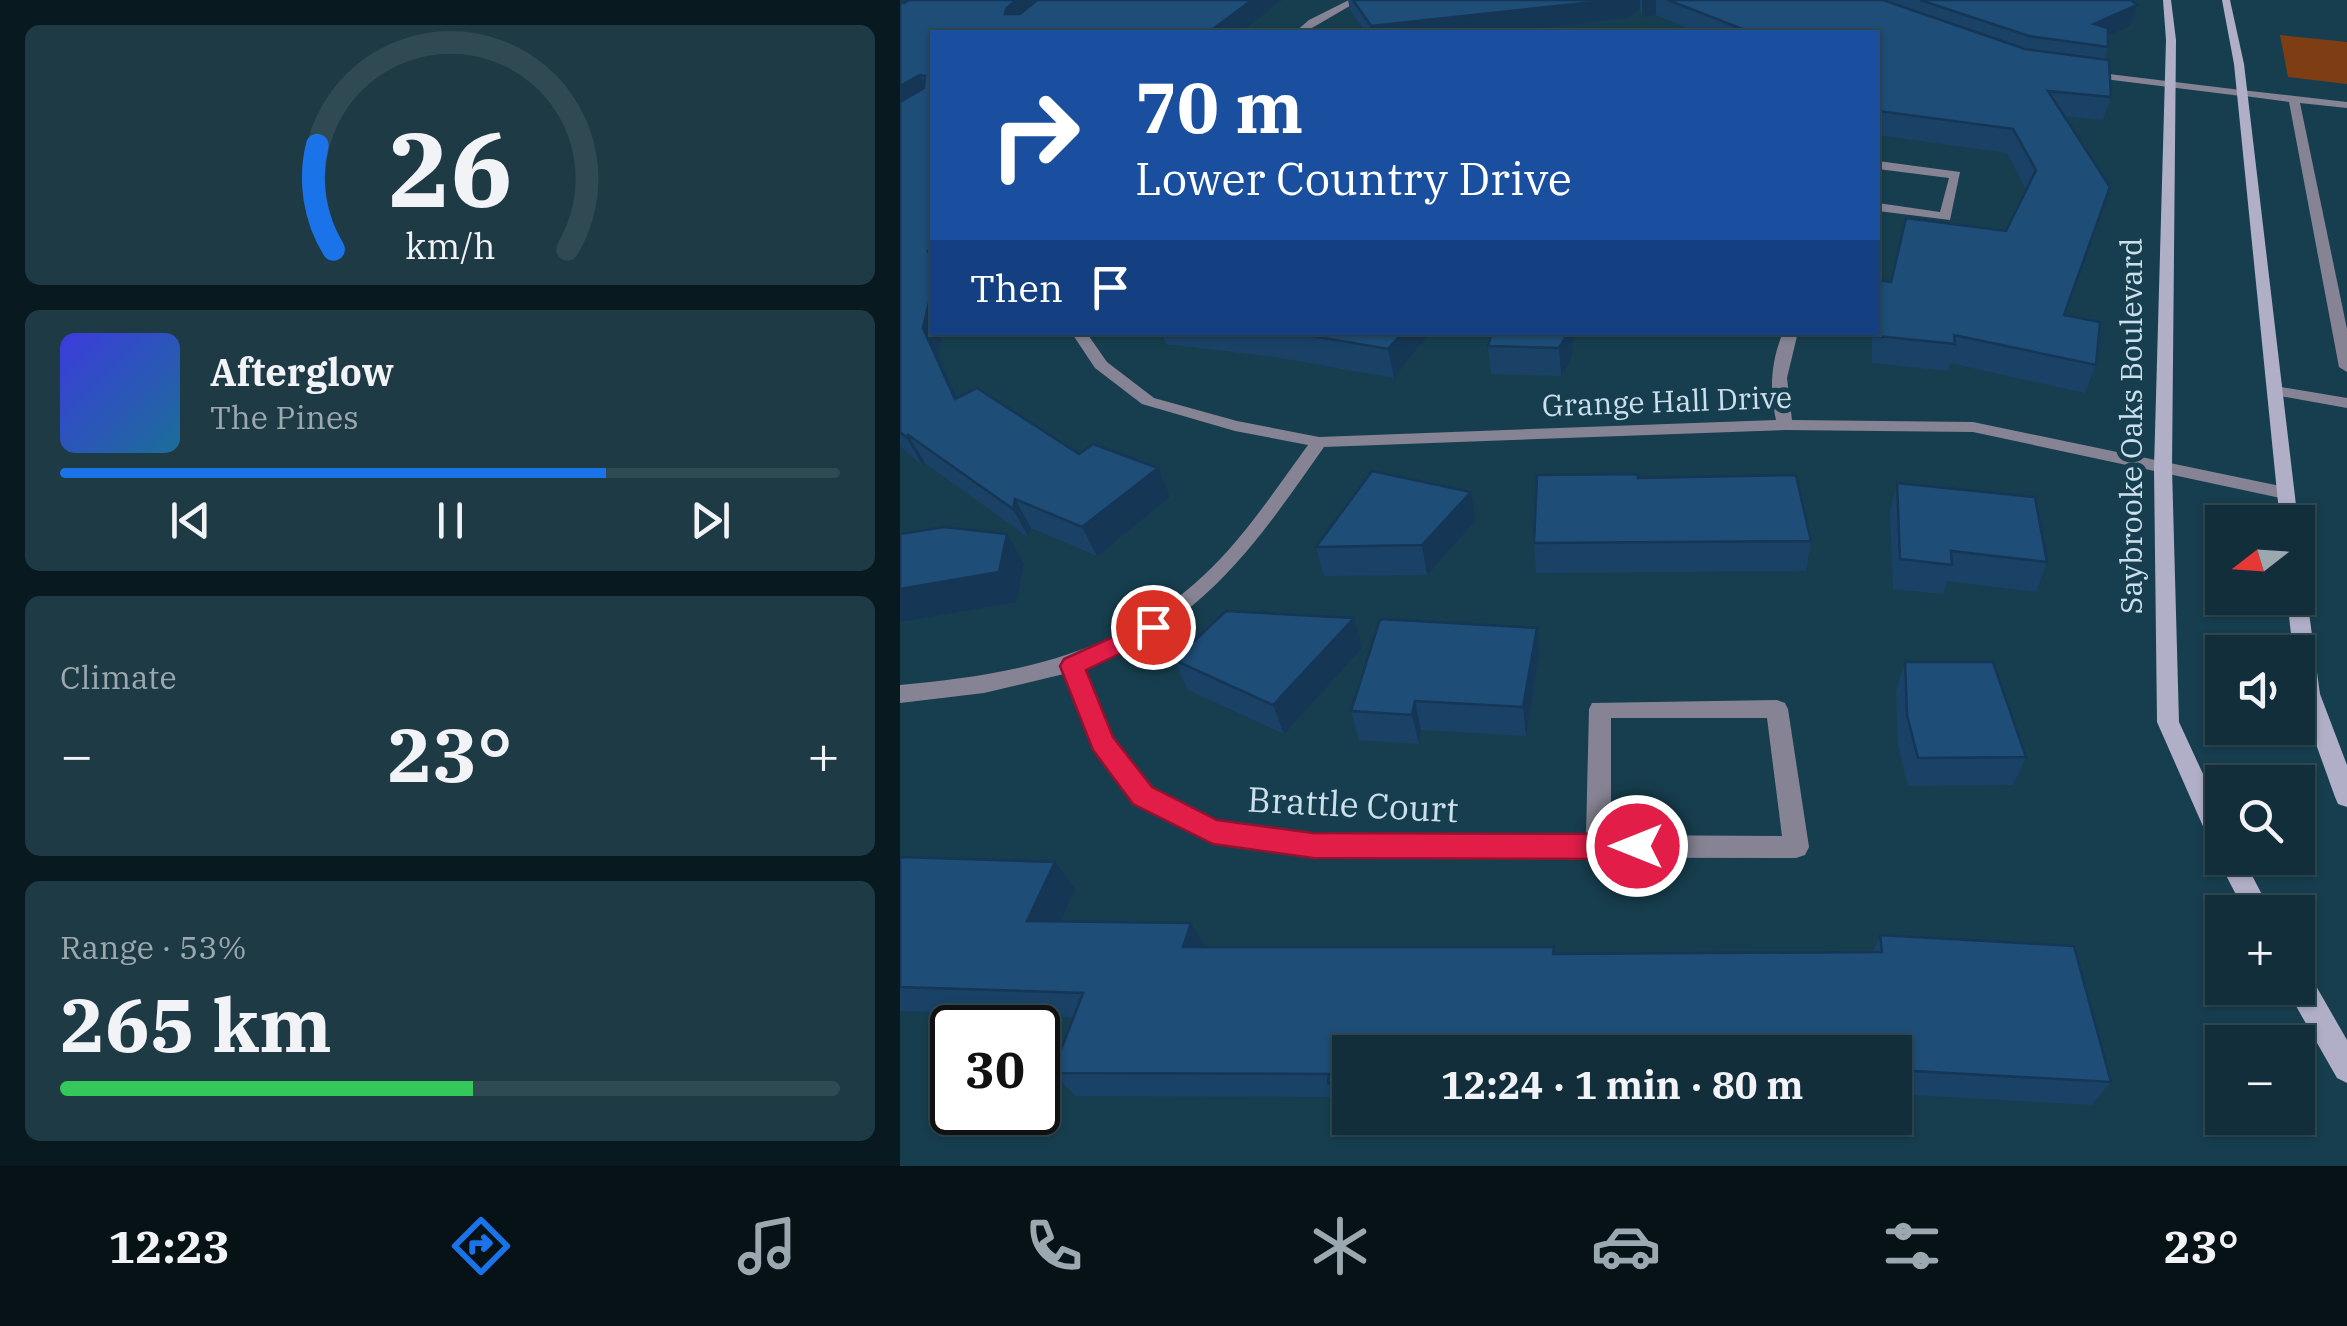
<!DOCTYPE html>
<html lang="en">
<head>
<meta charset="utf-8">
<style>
  body { margin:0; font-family:"IBM Plex Serif",serif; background:#1e3a45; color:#f1f3f6; height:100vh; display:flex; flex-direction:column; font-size:38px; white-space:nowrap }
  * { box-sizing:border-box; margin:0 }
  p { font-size:32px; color:#9ca8af }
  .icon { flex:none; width:55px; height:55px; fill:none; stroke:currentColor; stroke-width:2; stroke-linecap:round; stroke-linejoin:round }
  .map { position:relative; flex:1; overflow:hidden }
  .panel { display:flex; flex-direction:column; gap:25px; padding:25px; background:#091920; width:900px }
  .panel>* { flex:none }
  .hud { position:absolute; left:30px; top:30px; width:950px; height:305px; border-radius:0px; box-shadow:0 2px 8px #0004,0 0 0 2px #304a54; background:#1a4fa0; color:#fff; overflow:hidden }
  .needle { width:65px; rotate:253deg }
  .tools { position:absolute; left:1305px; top:505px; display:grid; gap:20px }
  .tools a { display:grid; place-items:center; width:110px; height:110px; border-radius:0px; background:#112e3a; box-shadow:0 2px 8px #0004,0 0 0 2px #304a54; font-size:50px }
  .speed { position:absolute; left:30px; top:1005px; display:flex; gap:20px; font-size:50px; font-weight:700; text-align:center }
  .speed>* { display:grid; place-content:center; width:130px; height:130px; border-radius:50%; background:#112e3a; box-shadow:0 2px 8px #0004,0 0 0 2px #304a54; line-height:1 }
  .speed .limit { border:5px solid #111; border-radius:15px; background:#fff; color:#111 }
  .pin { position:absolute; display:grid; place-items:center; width:85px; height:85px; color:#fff; margin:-42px; border:5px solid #fff; border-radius:50%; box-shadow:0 2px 10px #0007 }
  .me { position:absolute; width:110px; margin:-55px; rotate:270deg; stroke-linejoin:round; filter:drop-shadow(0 0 8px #0008) }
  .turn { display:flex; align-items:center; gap:35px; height:210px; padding:0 40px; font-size:45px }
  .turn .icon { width:130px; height:130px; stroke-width:2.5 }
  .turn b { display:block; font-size:70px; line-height:85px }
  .then { display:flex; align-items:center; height:95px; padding:0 40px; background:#0003; gap:20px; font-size:38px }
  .big { font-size:75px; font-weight:800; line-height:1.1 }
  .panel .widget { flex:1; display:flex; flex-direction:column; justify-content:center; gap:15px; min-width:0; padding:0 35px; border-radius:15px; background:#1e3a45 }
  .panel .dial { align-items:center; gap:0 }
  .dial svg { height:260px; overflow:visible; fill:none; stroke:#304a54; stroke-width:7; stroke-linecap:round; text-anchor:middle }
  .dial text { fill:#f1f3f6; stroke:none }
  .song { display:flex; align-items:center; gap:30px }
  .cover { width:120px; height:120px; border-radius:15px; background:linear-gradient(135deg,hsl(240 70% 55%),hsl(200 70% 35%)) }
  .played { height:10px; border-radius:5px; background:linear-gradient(90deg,#1a73e8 70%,#304a54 70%) }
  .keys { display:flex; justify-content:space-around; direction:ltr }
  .heat { display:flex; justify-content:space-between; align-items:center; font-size:55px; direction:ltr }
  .charge { height:15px; border-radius:8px; background:linear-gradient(90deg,#34c759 53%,#304a54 0) }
  .trip { position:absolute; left:432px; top:1035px; width:580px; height:100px; border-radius:0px; background:#112e3a; box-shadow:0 2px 8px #0004,0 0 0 2px #304a54; font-weight:800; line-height:100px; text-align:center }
  .tab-bar { display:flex; height:160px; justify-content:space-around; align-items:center; background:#071217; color:#9ca8af }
  .tab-bar .icon { width:70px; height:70px }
  .tab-bar .active { color:#1a73e8 }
  .tab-bar b { font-size:45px; color:#f1f3f6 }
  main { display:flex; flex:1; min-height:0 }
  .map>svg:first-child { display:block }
  .green { fill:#7f3d13 }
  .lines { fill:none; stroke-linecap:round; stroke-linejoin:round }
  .lane { fill:#868494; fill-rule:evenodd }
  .street { fill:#868494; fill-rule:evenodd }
  .secondary { fill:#b1afc8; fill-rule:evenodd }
  .wall { fill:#1a4267 }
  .shaded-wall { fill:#153654 }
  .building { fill:#1e4d78; stroke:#153654; stroke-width:2.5 }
  .route { fill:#e11d48; stroke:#92132f; stroke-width:2.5 }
  .labels { text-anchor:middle; stroke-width:10; stroke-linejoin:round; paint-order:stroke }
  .street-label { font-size:30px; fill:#cce0eb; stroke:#173e4e }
  .near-street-label { font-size:35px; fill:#cce0eb; stroke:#173e4e }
</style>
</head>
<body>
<main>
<section class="panel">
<div class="widget dial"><svg viewBox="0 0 100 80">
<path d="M14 69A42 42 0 1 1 86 69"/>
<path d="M14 69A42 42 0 0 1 9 37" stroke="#1a73e8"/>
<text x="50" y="56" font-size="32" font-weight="700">26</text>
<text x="50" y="72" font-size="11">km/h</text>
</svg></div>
<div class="widget">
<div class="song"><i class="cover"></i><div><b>Afterglow</b><p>The Pines</p></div></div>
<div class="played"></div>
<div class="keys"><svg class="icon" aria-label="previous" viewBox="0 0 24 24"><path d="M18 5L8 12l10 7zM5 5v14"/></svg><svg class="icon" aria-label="pause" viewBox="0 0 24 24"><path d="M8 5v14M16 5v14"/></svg><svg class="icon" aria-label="next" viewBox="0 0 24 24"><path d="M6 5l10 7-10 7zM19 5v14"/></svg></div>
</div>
<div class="widget"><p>Climate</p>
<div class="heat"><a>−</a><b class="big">23°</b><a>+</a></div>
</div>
<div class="widget"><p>Range · 53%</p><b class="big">265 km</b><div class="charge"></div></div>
</section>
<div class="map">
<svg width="1447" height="1166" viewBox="0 0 1447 1166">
  <rect width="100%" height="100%" fill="#173e4e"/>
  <path class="green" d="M1380,35l67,7v42l-59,-7z"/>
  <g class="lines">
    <path class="lane" d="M1341,90l106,12v6l-47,-5 47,226v43l-8,-5 -50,-265 -52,-7v-4z
      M1375,386l72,12v10l-78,-14 -2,-3z"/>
    <path class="street" d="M449,0h11l-55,32h-10l14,-12z
      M1184,71l157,19 5,3 -5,3 -161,-20z
      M978,161l82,11 -10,48 -72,-9v-8l62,9 9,-34 -71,-9z
      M171,332h15l21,30 47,36 83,23 82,16 457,-17c-7,-31 -5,-58 7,-88h15l-11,46 5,42 181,2 312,65 9,6 -9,6 -312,-67 -188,-2 -461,17c-71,101 -120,175 -240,220l28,71 40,50 65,34 96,13h273l3,-126 3,-6 185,-3 8,3 3,6 21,138 -4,8 -9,3 -483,-1 -100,-14 -79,-41 -40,-52 -30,-76 -80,19 -84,10v-18c111,-10 219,-30 303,-109 41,-38 72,-86 105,-131l-73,-14 -93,-27 -47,-36zM711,718h156l15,118 -171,-1z"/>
    <path class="secondary" d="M1263,0h8l5,40 -4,428 7,254 43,93v43h21l28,54h-26l-28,-54 3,-7 -7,-2 -56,-127 -3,-254 12,-428z
      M1322,0h8l14,64 54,458v1l-18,-1 -46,-458z
      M1398,591l9,7 13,96 27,71v42l-9,-3 -3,-7 -37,-103v-42h-5l-6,-54h11z
      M1398,968l10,4 39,68v43l-10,-5 -49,-86 -2,-4h12z"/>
  </g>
  <path class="wall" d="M9,0h373l-41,32h-309v300h11l-5,24 19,42 122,56 79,14 12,29 -73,59 -66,-28 -2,10 -104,-75 -2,3 -23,-20v-443h4z
    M448,0h783l-1,26 -22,10v11l-3,12 6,38 -8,23 -39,-4v199l32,50 -11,28 -135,-30 -2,8 -76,-8v-31h6l13,-50 115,-51 20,-41 -19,-37 -129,-18v-103h-181l-41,-17 -14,2 -2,-7 -12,8 -125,14h-138l-15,-22z
    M262,332h268l-36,46 -119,-21 -109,-13z
    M675,332l-4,28 -10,16 -70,-2 -3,-28z
    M738,478l173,63 -5,30 -270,2 -2,-30z
    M997,483l150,79 -11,30 -89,-11 -4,13 -50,-5 -3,-77z
    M575,521l-48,54 -103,1 -8,-29z
    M637,628l2,29 -13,79 -105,-6 -2,14 -60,-4 -8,-29z
    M462,648l-78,86 -96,-44 -14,-30z
    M1005,662l121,95 -13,28 -105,1 -10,-42 -2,-52z
    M0,857l175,32 -14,33 145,25h348l1,7 318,-2 7,-17 231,147 -20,23 -196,-11v-42h-545v53h-10l-4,-8 -260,-1 -24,-23 22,-56 -174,-6z"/>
  <path class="shaded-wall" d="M116,0h31l-34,32 -8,-18 1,-5z
    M352,0h30l-41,32h-32z
    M712,0h28v10l-12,8 -125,14h-131l-1,-6z
    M742,0h14v15l-14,2z
    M1237,5l-7,21 -43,19 7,-21z
    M20,75l10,23 -30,18v-30z
    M32,290v42h11l-5,24 32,71 -15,-28 -32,-71z
    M503,332h27l-36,46 -6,-29z
    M669,332h6l-4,28 -10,16 -2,-28z
    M8,435l17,28 -2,3 -17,-29z
    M258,468l12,29 -73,59 -15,-29z
    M571,492l4,29 -48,54 -5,-30z
    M115,499l16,29 -2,10 -16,-29z
    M107,534l17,30 -8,38 -116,20v-33z
    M454,618l8,30 -78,86 -11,-29z
    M637,628l2,29 -13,79 -3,-29z
    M515,701l6,29 -2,14 -7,-29z
    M155,862l20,27 -26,59 -22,-27z
    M291,923l16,26 -24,-2z"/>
  <path class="building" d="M9,0h107l-10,9 -1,5h15l17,-14h215l-43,32h-277v215l-5,5 5,-2v40l-9,38 32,71 22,-11 102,66 14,-10 65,24 -76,59 -67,-28 -2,10 -105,-74 -2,2 -6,-5v-330l24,-14 1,-12 -5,-1 -20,11v-83h4z
    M453,0h259l-241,26z
    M768,0h215l142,49 84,11 2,37 -63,-6 62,96 -46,128 36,7 -4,43 -142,-30 1,9 -78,-8 1,-56 13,2 15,-64 100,13 30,-61 -23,-41 -135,-18v-79h-128z
    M1020,0h211l6,5 -43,19 14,4v19l-79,-11z
    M389,332h114l-15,17z
    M592,332h77l-10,16 -71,-2z
    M472,471l99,21 -49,53 -106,2z
    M738,474v4l158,-3 15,66 -277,2 3,-68z
    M997,483l138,14 12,65 -96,-11 1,14 -52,-6z
    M44,527l63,7 -8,38 -99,17v-55z
    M326,611l128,7 -81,87 -99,-45z
    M480,619l157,9 -14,79 -108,-6 -3,14 -61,-4z
    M1005,662h88l33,95 -108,1 -11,-43z
    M0,857l155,5 -28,59 164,2 -8,24h371l-1,7 329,-2 -2,-17 194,11 37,136 -216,-12v-18h-545v31h-22l1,-9 -277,-1 31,-80 -183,-6z"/>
  <path class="route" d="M253,619l9,2 3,6 -3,6 -76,37 27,67 39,50 65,33 96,13 324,1 10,4 5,8 -5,9 -10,4 -324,-1 -100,-14 -80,-40 -40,-54 -33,-84 4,-7z"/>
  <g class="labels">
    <g class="street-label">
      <text transform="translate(767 402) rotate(-2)" y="10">Grange Hall Drive</text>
      <text transform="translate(1232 426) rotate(-90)" y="10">Saybrooke Oaks Boulevard</text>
    </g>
    <g class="near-street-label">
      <text transform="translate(453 805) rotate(3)" y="12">Brattle Court</text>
    </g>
  </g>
</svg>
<div class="tools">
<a><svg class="needle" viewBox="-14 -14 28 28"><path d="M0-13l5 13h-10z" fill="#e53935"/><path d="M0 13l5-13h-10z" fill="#9ca8af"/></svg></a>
<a><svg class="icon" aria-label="sound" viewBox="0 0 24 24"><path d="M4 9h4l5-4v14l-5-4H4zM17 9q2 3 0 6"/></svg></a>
<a><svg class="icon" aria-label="search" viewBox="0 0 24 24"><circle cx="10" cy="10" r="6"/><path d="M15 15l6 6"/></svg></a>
<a>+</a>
<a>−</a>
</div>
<div class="speed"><div class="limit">30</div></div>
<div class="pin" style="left:253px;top:627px;background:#d93025"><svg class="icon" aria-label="arrive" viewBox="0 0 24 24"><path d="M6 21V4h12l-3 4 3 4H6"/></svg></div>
<svg class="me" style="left:737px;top:846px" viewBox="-20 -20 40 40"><circle r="17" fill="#e11d48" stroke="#fff" stroke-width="3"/><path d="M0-11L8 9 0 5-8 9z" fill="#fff"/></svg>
<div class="trip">12:24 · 1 min · 80 m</div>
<div class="hud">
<div class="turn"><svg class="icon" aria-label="right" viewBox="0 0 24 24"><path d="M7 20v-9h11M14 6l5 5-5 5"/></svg><div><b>70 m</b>Lower Country Drive</div></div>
<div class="then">Then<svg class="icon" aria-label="arrive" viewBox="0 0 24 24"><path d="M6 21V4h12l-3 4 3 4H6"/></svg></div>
</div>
</div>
</main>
<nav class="tab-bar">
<b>12:23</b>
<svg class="icon active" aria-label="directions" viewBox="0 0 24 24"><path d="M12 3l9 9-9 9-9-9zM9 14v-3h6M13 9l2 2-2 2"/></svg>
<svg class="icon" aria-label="music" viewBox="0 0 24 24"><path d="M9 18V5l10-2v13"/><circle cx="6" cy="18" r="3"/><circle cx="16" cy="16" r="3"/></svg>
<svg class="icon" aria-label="phone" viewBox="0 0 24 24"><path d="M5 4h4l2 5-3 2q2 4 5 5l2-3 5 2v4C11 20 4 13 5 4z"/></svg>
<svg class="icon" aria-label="climate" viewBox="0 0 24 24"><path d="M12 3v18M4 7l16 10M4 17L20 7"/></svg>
<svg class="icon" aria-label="car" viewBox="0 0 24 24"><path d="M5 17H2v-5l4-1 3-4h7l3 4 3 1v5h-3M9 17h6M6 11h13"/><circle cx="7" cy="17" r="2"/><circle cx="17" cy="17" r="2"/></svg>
<svg class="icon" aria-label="filters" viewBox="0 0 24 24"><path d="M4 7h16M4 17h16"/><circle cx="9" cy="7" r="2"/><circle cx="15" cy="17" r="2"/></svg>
<b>23°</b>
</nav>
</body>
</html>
